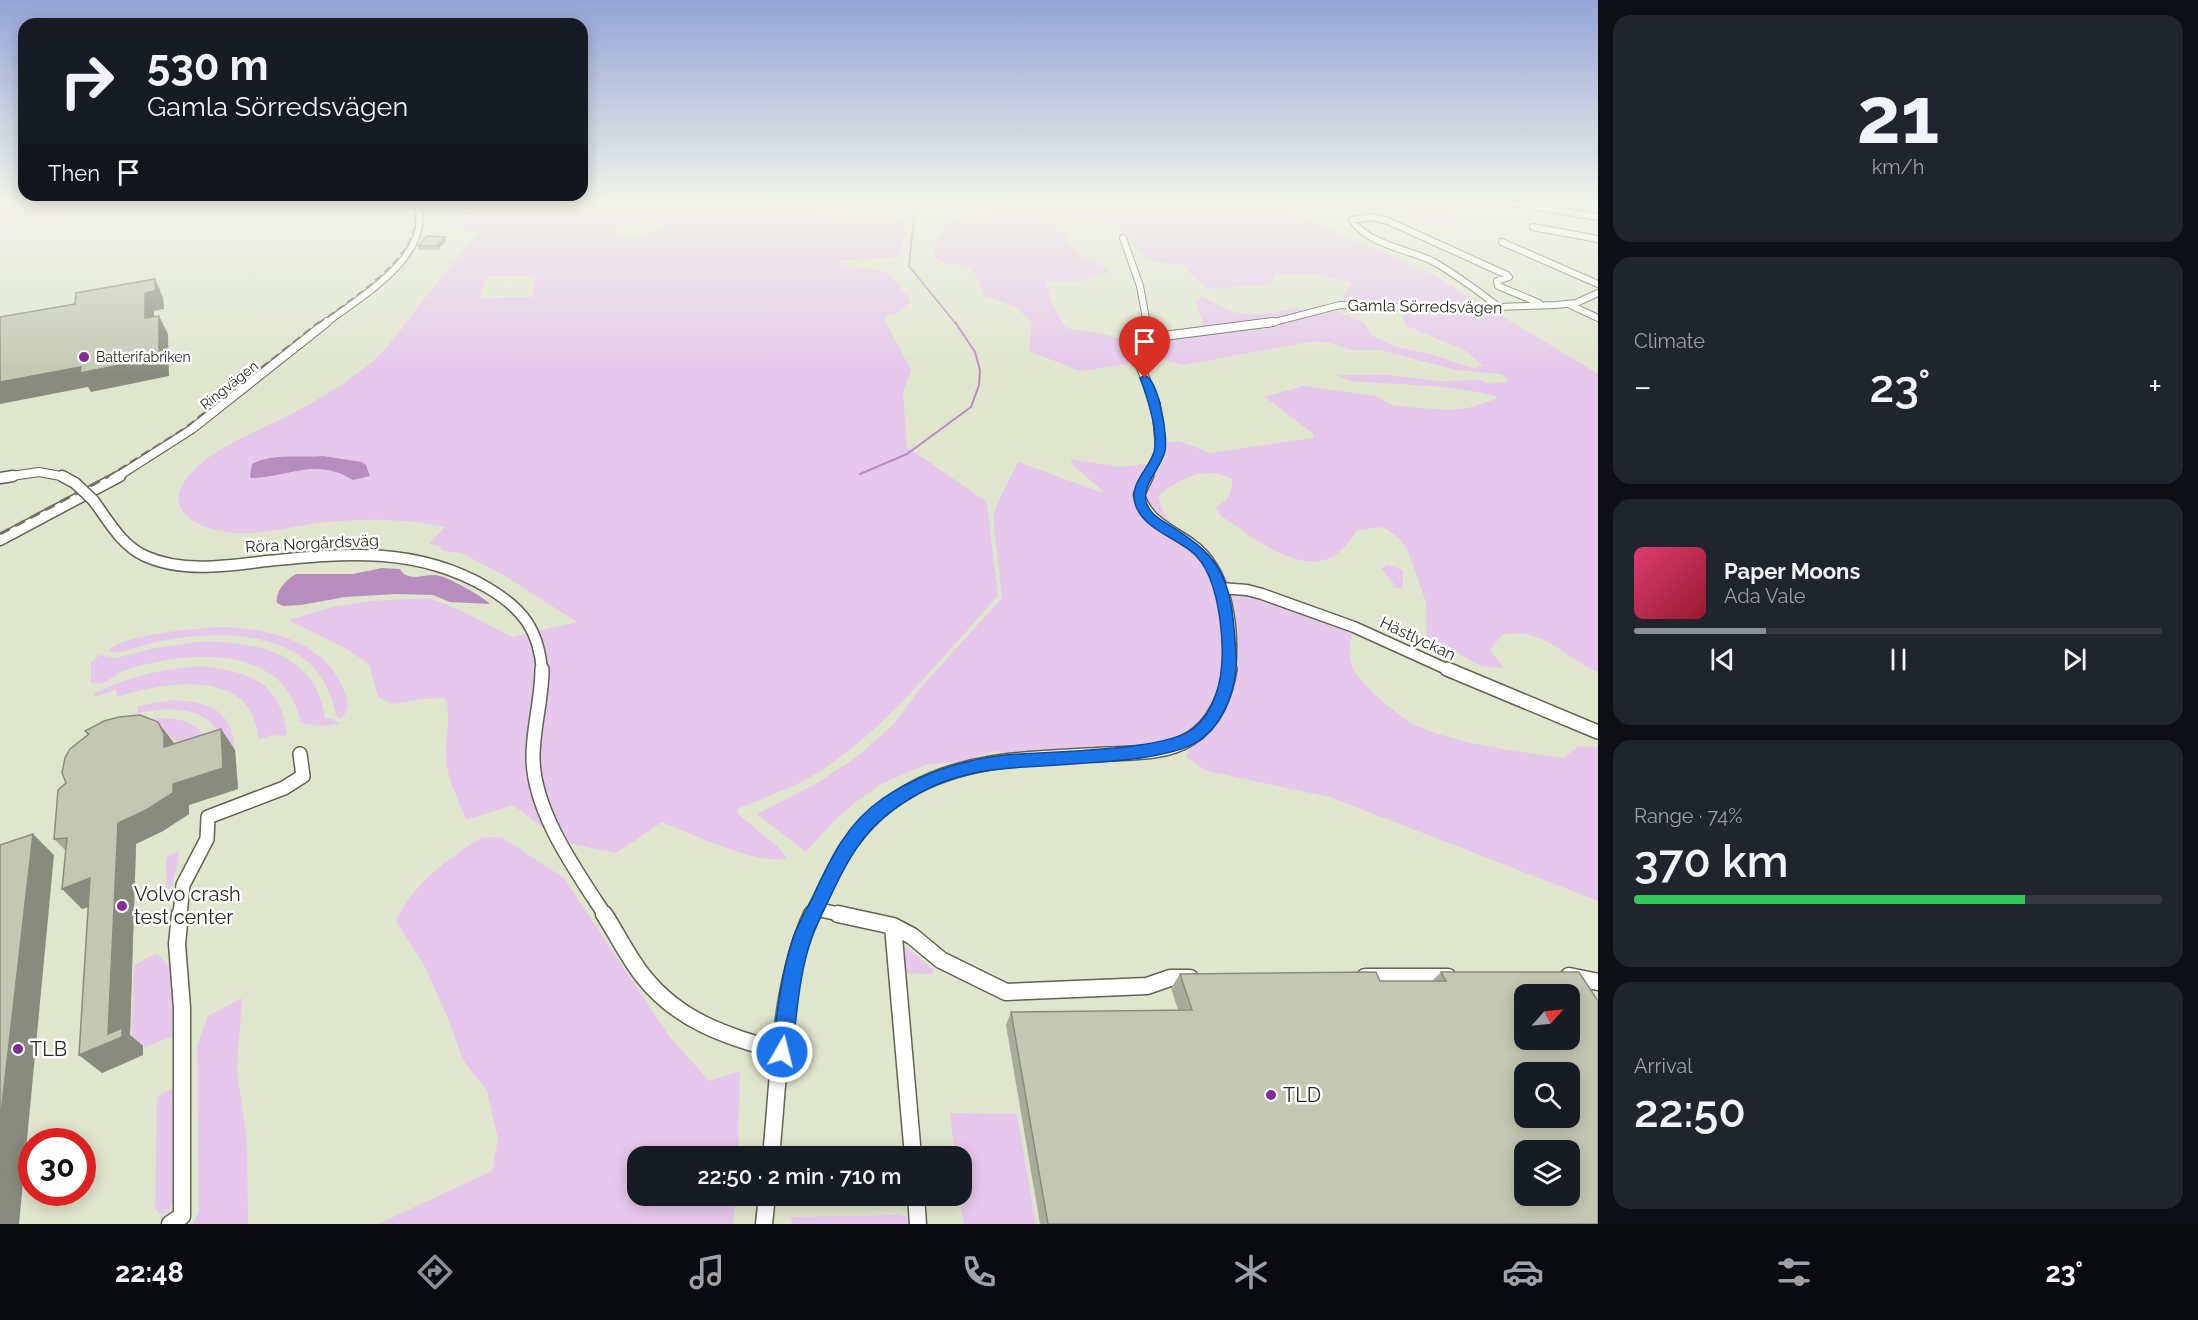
<!DOCTYPE html>
<html lang="en">
<head>
<meta charset="utf-8">
<style>
  body { margin:0; font-family:Raleway,sans-serif; background:#20242c; color:#f1f3f6; height:100vh; display:flex; flex-direction:column; font-size:22px; white-space:nowrap }
  * { box-sizing:border-box; margin:0 }
  p { font-size:20px; color:#9ea1a6 }
  .icon { flex:none; width:33px; height:33px; fill:none; stroke:currentColor; stroke-width:2; stroke-linecap:round; stroke-linejoin:round }
  .map { position:relative; flex:1; overflow:hidden }
  .sheet { display:flex; flex-direction:column; gap:15px; padding:15px; background:#0d0f14; width:600px }
  .sheet>* { flex:none }
  .banner { position:absolute; left:18px; top:18px; width:570px; height:183px; border-radius:18px; box-shadow:0 3px 15px #0003; background:#171b24; color:#f1f3f6; overflow:hidden }
  .needle { width:39px; rotate:63deg }
  .controls { position:absolute; left:1514px; top:984px; display:grid; gap:12px }
  .controls a { display:grid; place-items:center; width:66px; height:66px; border-radius:12px; background:#171b24; box-shadow:0 3px 15px #0003; font-size:30px }
  .speed { position:absolute; left:18px; top:1128px; display:flex; gap:12px; font-size:30px; font-weight:700; text-align:center }
  .speed>* { display:grid; place-content:center; width:78px; height:78px; border-radius:50%; background:#171b24; box-shadow:0 3px 15px #0003; line-height:1 }
  .speed .limit { border:9px solid #d22; background:#fff; color:#111 }
  .pin { position:absolute; display:grid; place-items:center; width:51px; height:51px; color:#fff; margin:-62px -26px; border-radius:50% 50% 50% 0; rotate:-45deg; box-shadow:0 0 6px #0007 }
  .pin .icon { rotate:45deg }
  .me { position:absolute; width:66px; margin:-33px; rotate:8deg; stroke-linejoin:round; filter:drop-shadow(0 0 4px #0008) }
  .turn { display:flex; align-items:center; gap:21px; height:126px; padding:0 30px; font-size:27px }
  .turn .icon { width:78px; height:78px; stroke-width:2.5 }
  .turn b { display:block; font-size:42px; line-height:51px }
  .then { display:flex; align-items:center; height:57px; padding:0 30px; background:#0003; gap:12px; font-size:22px }
  .big { font-size:45px; font-weight:600; line-height:1.1 }
  .sheet .tile { flex:1; display:flex; flex-direction:column; justify-content:center; gap:9px; min-width:0; padding:0 21px; border-radius:18px; background:#20242c }
  .sheet .dial { align-items:center; gap:0 }
  .dial b { font-size:78px; line-height:1 }
  .song { display:flex; align-items:center; gap:18px }
  .cover { width:72px; height:72px; border-radius:9px; background:linear-gradient(135deg,hsl(340 70% 55%),hsl(350 70% 35%)) }
  .played { height:6px; border-radius:3px; background:linear-gradient(90deg,#8c9099 25%,#363941 25%) }
  .keys { display:flex; justify-content:space-around; direction:ltr }
  .heat { display:flex; justify-content:space-between; align-items:center; font-size:33px; direction:ltr }
  .charge { height:9px; border-radius:4px; background:linear-gradient(90deg,#34c759 74%,#363941 0) }
  .trip { position:absolute; left:627px; top:1146px; width:345px; height:60px; border-radius:18px; background:#171b24; box-shadow:0 3px 15px #0003; font-weight:600; line-height:60px; text-align:center }
  .menu { display:flex; height:96px; justify-content:space-around; align-items:center; background:#090b0e; color:#9ea1a6 }
  .menu .icon { width:42px; height:42px }
  .menu .on { color:#8c9099 }
  .menu b { font-size:27px; color:#f1f3f6 }
  main { display:flex; flex:1; min-height:0 }
  .map>svg:first-child { display:block }
  .green { fill:#e6c8ec; fill-rule:evenodd }
  .water { fill:#b78dc0 }
  .lines { fill:none; stroke-linecap:round; stroke-linejoin:round }
  .stream-far1 { stroke:#b78dc0; stroke-width:1.5 }
  .stream { stroke:#b78dc0; stroke-width:2 }
  .minor-far4-casing { stroke:#606450; stroke-width:8 }
  .minor-far3-casing { stroke:#606450; stroke-width:10 }
  .minor-far2-casing { stroke:#606450; stroke-width:13 }
  .minor-far1-casing { stroke:#606450; stroke-width:16 }
  .minor-casing { stroke:#606450; stroke-width:19 }
  .minor-far4 { stroke:#fff; stroke-width:6 }
  .minor-far3 { stroke:#fff; stroke-width:8 }
  .minor-far2 { stroke:#fff; stroke-width:10 }
  .minor-far1 { stroke:#fff; stroke-width:13 }
  .minor { stroke:#fff; stroke-width:16 }
  .rail-far2 { stroke:#727466; stroke-width:1.5; stroke-dasharray:8 4; stroke-linecap:butt }
  .rail-far1 { stroke:#727466; stroke-width:2; stroke-dasharray:9 4.5; stroke-linecap:butt }
  .rail { stroke:#727466; stroke-width:3; stroke-dasharray:11 6; stroke-linecap:butt }
  .minor-bridge-casing { stroke:#606450; stroke-width:13; stroke-linecap:butt }
  .minor-bridge { stroke:#fff; stroke-width:10 }
  .wall { fill:#a9ac9a }
  .shaded-wall { fill:#898c7d }
  .building { fill:#c4c8b3; stroke:#898c7d; stroke-width:1.5; fill-rule:evenodd }
  .route { fill:#1a73e8; stroke:#114b97; stroke-width:1.5 }
  .poi-dot { fill:#852b97; stroke:#fff; stroke-width:2 }
  .labels { text-anchor:middle; stroke-width:5; stroke-linejoin:round; paint-order:stroke }
  .far-poi-label { font-size:14px; fill:#2a2b23; stroke:#fff; text-anchor:start }
  .far-street-label { font-size:14px; fill:#2a2b23; stroke:#fff }
  .street-label { font-size:16px; fill:#2a2b23; stroke:#fff }
  .near-poi-label { font-size:20px; fill:#2a2b23; stroke:#fff; text-anchor:start }
</style>
</head>
<body>
<main>
<div class="map">
<svg width="1598" height="1224" viewBox="0 0 1598 1224">
  <rect width="100%" height="100%" fill="#e0e5ce"/>
  <path class="green" d="M0,202h80c-16,10 -27,20 -47,18l5,-10 -34,13 2,3 -2,4 -4,1z
    M481,202h284l30,6 109,11 2,13 -7,25 -61,4c13,11 32,4 47,11 9,5 19,21 26,29l-15,13 -10,1 -2,4 27,51 -8,23 4,54 80,55 11,94c-55,60 -118,141 -189,182 -22,12 -48,21 -72,31l1,5 41,34 8,10c-27,9 -97,-25 -125,-36l-46,31 -54,-11 -49,-37 -47,15c-6,-17 -16,-36 -19,-53 -4,-21 6,-52 -2,-69l-22,1 -31,5 -14,-7 -9,-33 -24,-16 -57,-28 44,-13 39,-6 58,-3 31,12 52,27 65,-15 -77,-49 -39,-20 -18,-2 -3,-5 -11,-2 16,-17c-41,-9 -84,-9 -126,-4 -33,4 -66,15 -99,8 -22,-4 -53,-20 -37,-47 20,-34 77,-53 110,-71 25,-13 50,-28 73,-46 20,-16 35,-37 50,-57 20,-27 43,-52 63,-78l-27,-4c2,-14 14,-16 26,-19zM648,218l19,9 -34,12 -19,-8zM487,276h48l-3,21 -52,1z
    M989,202h508l5,1 -49,10 9,17 -31,-2 -22,-6 -1,-6 -34,-14 -70,5 -13,5 143,63 164,99v298c-25,-10 -45,-33 -72,-38 -7,-2 -17,0 -24,1l-12,15 14,18 -21,-1 -56,-30 -1,-35 -19,-53 -7,-10 -17,-12 -26,3c-6,9 -13,19 -22,25 -34,23 -85,-20 -114,-39l-5,-9c13,-7 16,-14 16,-28 -27,-14 -52,-1 -74,17 7,37 36,36 57,63 8,11 14,24 21,36l21,1 96,34c-3,12 -6,23 -1,36 6,17 50,54 67,61 43,18 98,24 144,31l16,-12 19,1v154l-268,-104 -123,-26 -21,-14 3,-7 26,-26 13,-27 -11,-8 -5,18 -19,24 -35,12 -83,8 -64,3 -14,-3 -17,4 -7,5 -48,5 -44,19 -25,18 -22,19 -28,31 -49,-38 60,-31 38,-25 38,-33 28,-38 81,-89 -9,-81 4,-13 21,-42 88,32 -34,-30 -1,-5 49,8 27,-3 9,10 10,-18 1,-13 12,-2 31,12 103,-15 1,-4 -49,-37 39,-11 72,10 16,9 27,3 32,2 17,-2 28,-9v-3c-48,-12 -98,-11 -146,-15l-13,-6h50l51,6 43,-1 8,4 20,-3 -7,-7 -45,-4 -78,-20h-27l-25,-8h-19l-125,23c-17,-3 -30,-12 -46,-15l-1,10 -9,4 -47,7 -51,-20 3,-28 -16,-16 -32,-11c-14,-47 -25,-20 -50,-40l4,-20 18,-18 22,-4 13,-7zM1094,217l34,14c6,30 29,32 55,34l23,24 64,-4 5,-11h40l36,8 -8,15 3,9 60,4 -4,5 5,11 59,25 17,15 -11,2 -41,-14 -35,-7 -25,-12 -7,-12 -30,-13 -18,5 -22,-8c-17,7 -44,10 -62,4 -11,-3 -20,-11 -31,-15l-6,7 8,19 -6,14 -29,4 -14,5 -3,7c-25,-16 -55,-19 -85,-24l-14,-23 -6,-24h33l30,-9 -6,-6 -22,-11 -11,-11 -5,-10 -16,-12z
    M1387,565l16,5v19l-12,-3 4,-1 -14,-17z
    M224,627c47,2 100,14 120,63 5,11 6,21 -4,29l-4,-3c-14,-87 -111,-88 -179,-74 -14,2 -36,14 -49,9 13,-17 93,-23 116,-24z
    M197,642c57,-2 120,10 128,77l5,-1 10,6 -19,2 -20,-3c-17,-81 -112,-72 -173,-54 -14,4 -21,18 -37,14v-21l9,-7 17,3 38,-10z
    M202,666c49,7 77,14 85,68l-3,2 -13,-1 -13,5c-3,-74 -94,-58 -141,-43l-1,-7 -22,7 1,-4c35,-17 68,-24 107,-27z
    M172,700c34,1 59,8 62,46l-13,4c0,-45 -52,-44 -84,-37l1,-7z
    M160,718c19,1 35,2 45,20l-25,6 -5,-5 -11,-5 -68,-8 10,-4z
    M483,837h18l63,41 105,158 40,45 31,-10 -2,85h-100v40h98l-3,28h-355l114,-53 6,-32 -11,-48 -24,-31 -14,-39 -25,-56 -28,-44c18,-38 52,-63 87,-84z
    M178,851c3,10 -6,24 -5,36l-6,4 -1,-33z
    M902,944l32,26 -2,4 -28,-1z
    M157,954l17,17 1,64 -31,13v-3l-13,5 3,-84 16,-10z
    M242,998l-5,73 10,70 1,83h-56l7,-12 -2,-166 11,-30z
    M173,1089l2,2 1,104 -8,17 -8,2 -5,-6 2,-110 7,-6z
    M950,1113l67,1 19,110h-72l-5,-28h3v-40h-7z
    M899,1215l7,2 4,7h-118l-1,-7z"/>
  <path class="water" d="M323,456l39,6 4,3 4,11 -17,4c-37,-23 -63,-3 -102,-2l-1,-2 2,-12c21,-11 48,-6 71,-8z
    M382,568l18,1c8,14 23,5 35,6 10,0 49,22 55,29l-40,-2 -17,-7 -37,-1 -51,3 -44,8 -18,1 -6,-3c-2,-12 10,-24 19,-29h57z"/>
  <g class="lines">
    <path class="stream-far1" d="M920,202l-5,7 -6,57 47,58"/>
    <path class="stream" d="M860,474l47,-20 64,-47 8,-22 1,-15 -5,-18 -20,-30"/>
    <g class="minor-far4-casing">
      <path id="minor-far4" d="M1507,202l91,15
        M1533,227l65,12
        M1123,238l17,48 7,38
        M1502,242l96,42
        M1568,304l30,14
        M1499,307c-21,-16 -42,-32 -65,-45 -25,-13 -66,-17 -82,-42l20,-3 16,4 119,54 2,2 -12,4 1,5 41,17
        M325,324c36,-28 110,-69 92,-122
        M1267,324l73,-19 100,4 116,-4 20,-2 22,-10"/>
    </g>
    <g class="minor-far3-casing">
      <path id="minor-far3" d="M1147,322l2,16
        M5,477l34,-5 27,5
        M117,477l75,-48 135,-107
        M1148,477l12,-26 -4,-47 -15,-36v-18l4,-9 11,-4 117,-15"/>
    </g>
    <g class="minor-far2-casing">
      <path id="minor-far2" d="M62,476l13,7
        M1148,476l-9,19c9,27 31,34 52,49 37,26 43,85 39,127
        M0,478l13,-2
        M93,500c15,20 28,45 52,56 37,17 82,10 122,5 78,-8 150,-15 221,27 35,21 51,42 54,83
        M0,540l120,-64
        M1220,588l27,2 15,4 92,33 97,44"/>
    </g>
    <g class="minor-far1-casing">
      <path id="minor-far1" d="M542,669c0,30 -9,58 -9,88 0,54 43,114 72,158
        M1447,669l151,63
        M815,909l29,6
        M180,915l3,-30 24,-46 1,-22 76,-29 19,-12 -3,-22
        M812,915c24,-51 44,-93 95,-123 60,-36 132,-34 199,-38 28,-1 61,0 85,-16 23,-14 35,-43 39,-69"/>
    </g>
    <g class="minor-casing">
      <path id="minor" d="M604,914c13,20 24,43 39,62 37,47 85,60 139,76
        M838,914l55,12 20,230
        M893,926l19,10 29,24 65,32 141,-6 23,-8h20
        M1569,976l29,6
        M1365,977h83
        M771,1156c8,-77 8,-171 41,-242
        M916,1196l2,28
        M170,1224l12,-8v-208l-5,-64 3,-30
        M764,1224l3,-28"/>
    </g>
    <use href="#minor-far4" class="minor-far4"/>
    <use href="#minor-far3" class="minor-far3"/>
    <use href="#minor-far2" class="minor-far2"/>
    <use href="#minor-far1" class="minor-far1"/>
    <use href="#minor" class="minor"/>
    <path class="rail-far2" d="M318,324c28,-22 92,-61 97,-99 1,-8 -2,-15 -4,-23"/>
    <path class="rail-far1" d="M107,477l78,-49 134,-106"/>
    <path class="rail" d="M0,534l109,-58"/>
    <g class="minor-bridge-casing">
      <path id="minor-bridge" d="M75,483l18,17"/>
    </g>
    <use href="#minor-bridge" class="minor-bridge"/>
  </g>
  <path class="wall" d="M446,241l-8,9h-19l-1,-4z
    M221,729l14,21 3,39 -49,16v9l-26,17 -27,13 -6,191 13,11v9l-41,18 -23,-18 10,-148 -7,2 -17,-59 -11,-11 12,-56 22,-48 -3,-4 89,13z
    M1441,972l157,252h-558l-34,-199 5,-13 167,-2 -7,-22 9,-14 200,7h52z"/>
  <path class="shaded-wall" d="M445,237l1,4 -8,9 -1,-4z
    M155,279l8,18 1,12 -10,2v26l-9,-19v-25z
    M159,316l9,18 1,42 -78,16 -3,-5 -88,17v-22z
    M158,722l16,21 5,12 -15,-8z
    M221,729l14,21 3,39 -49,16v9l-26,17 -27,13 -6,191 13,11v9l-41,18 -23,-18 39,-232 55,-39z
    M33,834l21,21 -35,369h-19v-102z
    M90,878l20,20 -28,11 -20,-20z"/>
  <path class="building" d="M427,236l18,1 -8,9h-19z
    M155,279v12l-10,2v25l14,-2v41l-79,16 1,-6 -81,15v-65l75,-13 1,-11z
    M140,715l18,7 6,12v13l57,-18 2,39 -50,16v9l-27,17 -28,13 -10,211 14,-6v9l-43,18 11,-177 -28,11 5,-51 -13,1 4,-49 8,-7 -4,-10 3,-15 5,-9 19,-15 -4,-3 19,-10 15,-4z
    M33,834l-33,288v-277z
    M1376,972l4,9h66l-5,-9h138l19,29v223h-550l-37,-212 181,-2 -12,-36zM1524,994h45v46h-45zM1524,1072h45v46h-45zM1524,1150h45v46h-45z"/>
  <linearGradient id="sky" x2="0" y2="1"><stop stop-color="#94a4d8"/><stop offset="0.54" stop-color="#f1f3e9"/><stop offset="1" stop-color="#f1f3e9" stop-opacity="0"/></linearGradient>
  <rect width="1598" height="373" fill="url(#sky)"/>
  <path class="route" d="M1145,375c14,7 23,61 20,76 -4,19 -31,40 -14,60 5,7 13,11 20,15 18,12 34,22 46,40 16,25 17,59 19,88 2,28 -9,64 -32,83 -37,33 -179,23 -234,37 -27,6 -54,19 -77,36 -29,21 -45,49 -60,81 -7,15 -15,30 -21,46 -13,36 -15,77 -20,115l-3,8 -7,3 -7,-3 -3,-8c5,-38 9,-77 21,-114 5,-14 13,-28 20,-41 17,-38 34,-74 69,-98 37,-25 79,-39 123,-44 40,-4 161,-3 189,-27 30,-26 31,-71 26,-108 -3,-23 -10,-54 -29,-69 -18,-14 -50,-24 -56,-48 -6,-19 14,-34 19,-51 5,-19 -7,-56 -14,-74z"/>
  <g class="poi-dot">
    <circle cx="84" cy="357" r="6"/>
    <circle cx="122" cy="906" r="6"/>
    <circle cx="18" cy="1049" r="6"/>
    <circle cx="1271" cy="1095" r="6"/>
  </g>
  <g class="labels">
    <g class="far-poi-label">
      <text x="96" y="362">Batterifabriken</text>
    </g>
    <g class="far-street-label">
      <text transform="translate(229 385) rotate(-38)" y="5">Ringvägen</text>
    </g>
    <g class="street-label">
      <text transform="translate(1425 306) rotate(1)" y="6">Gamla Sörredsvägen</text>
      <text transform="translate(312 543) rotate(-3)" y="6">Röra Norgårdsväg</text>
      <text transform="translate(1418 638) rotate(25)" y="6">Hästlyckan</text>
    </g>
    <g class="near-poi-label">
      <text x="134" y="901">Volvo crash<tspan x="134" dy="23">test center</tspan></text>
      <text x="30" y="1056">TLB</text>
      <text x="1283" y="1102">TLD</text>
    </g>
  </g>
</svg>
<div class="controls">
<a><svg class="needle" viewBox="-14 -14 28 28"><path d="M0-13l5 13h-10z" fill="#e53935"/><path d="M0 13l5-13h-10z" fill="#9ea1a6"/></svg></a>
<a><svg class="icon" aria-label="search" viewBox="0 0 24 24"><circle cx="10" cy="10" r="6"/><path d="M15 15l6 6"/></svg></a>
<a><svg class="icon" aria-label="layers" viewBox="0 0 24 24"><path d="M12 4l9 5-9 5-9-5zM3 14l9 5 9-5"/></svg></a>
</div>
<div class="speed"><div class="limit">30</div></div>
<div class="pin" style="left:1145px;top:378px;background:#d93025"><svg class="icon" aria-label="arrive" viewBox="0 0 24 24"><path d="M6 21V4h12l-3 4 3 4H6"/></svg></div>
<svg class="me" style="left:782px;top:1052px" viewBox="-20 -20 40 40"><circle r="17" fill="#1a73e8" stroke="#fff" stroke-width="3"/><path d="M0-11L8 9 0 5-8 9z" fill="#fff"/></svg>
<div class="trip">22:50 · 2 min · 710 m</div>
<div class="banner">
<div class="turn"><svg class="icon" aria-label="right" viewBox="0 0 24 24"><path d="M7 20v-9h11M14 6l5 5-5 5"/></svg><div><b>530 m</b>Gamla Sörredsvägen</div></div>
<div class="then">Then<svg class="icon" aria-label="arrive" viewBox="0 0 24 24"><path d="M6 21V4h12l-3 4 3 4H6"/></svg></div>
</div>
</div>
<section class="sheet">
<div class="tile dial"><b>21</b><p>km/h</p></div>
<div class="tile"><p>Climate</p>
<div class="heat"><a>−</a><b class="big">23°</b><a>+</a></div>
</div>
<div class="tile">
<div class="song"><i class="cover"></i><div><b>Paper Moons</b><p>Ada Vale</p></div></div>
<div class="played"></div>
<div class="keys"><svg class="icon" aria-label="previous" viewBox="0 0 24 24"><path d="M18 5L8 12l10 7zM5 5v14"/></svg><svg class="icon" aria-label="pause" viewBox="0 0 24 24"><path d="M8 5v14M16 5v14"/></svg><svg class="icon" aria-label="next" viewBox="0 0 24 24"><path d="M6 5l10 7-10 7zM19 5v14"/></svg></div>
</div>
<div class="tile"><p>Range · 74%</p><b class="big">370 km</b><div class="charge"></div></div>
<div class="tile"><p>Arrival</p><b class="big">22:50</b></div>
</section>
</main>
<nav class="menu">
<b>22:48</b>
<svg class="icon on" aria-label="directions" viewBox="0 0 24 24"><path d="M12 3l9 9-9 9-9-9zM9 14v-3h6M13 9l2 2-2 2"/></svg>
<svg class="icon" aria-label="music" viewBox="0 0 24 24"><path d="M9 18V5l10-2v13"/><circle cx="6" cy="18" r="3"/><circle cx="16" cy="16" r="3"/></svg>
<svg class="icon" aria-label="phone" viewBox="0 0 24 24"><path d="M5 4h4l2 5-3 2q2 4 5 5l2-3 5 2v4C11 20 4 13 5 4z"/></svg>
<svg class="icon" aria-label="climate" viewBox="0 0 24 24"><path d="M12 3v18M4 7l16 10M4 17L20 7"/></svg>
<svg class="icon" aria-label="car" viewBox="0 0 24 24"><path d="M5 17H2v-5l4-1 3-4h7l3 4 3 1v5h-3M9 17h6M6 11h13"/><circle cx="7" cy="17" r="2"/><circle cx="17" cy="17" r="2"/></svg>
<svg class="icon" aria-label="filters" viewBox="0 0 24 24"><path d="M4 7h16M4 17h16"/><circle cx="9" cy="7" r="2"/><circle cx="15" cy="17" r="2"/></svg>
<b>23°</b>
</nav>
</body>
</html>
